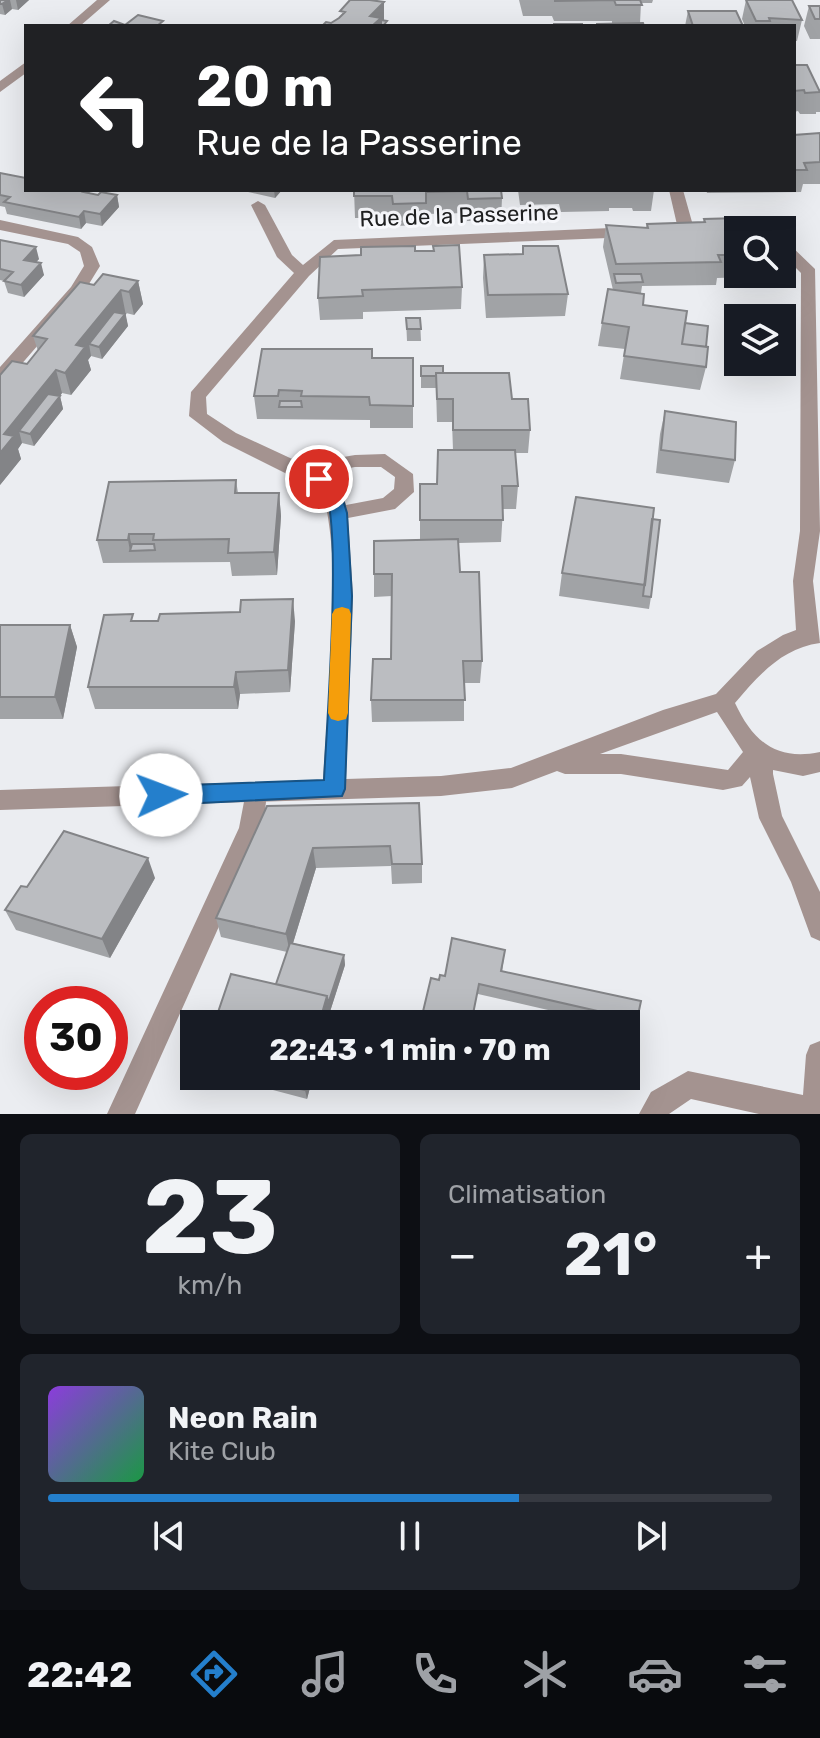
<!DOCTYPE html>
<html lang="fr">
<head>
<meta charset="utf-8">
<style>
  body { margin:0; font-family:Rubik,sans-serif; background:#20242c; color:#f1f3f6; height:100vh; display:flex; flex-direction:column; font-size:30px; white-space:nowrap }
  * { box-sizing:border-box; margin:0 }
  p { font-size:26px; color:#9ea1a6 }
  .icon { flex:none; width:44px; height:44px; fill:none; stroke:currentColor; stroke-width:2; stroke-linecap:round; stroke-linejoin:round }
  .map { position:relative; height:1114px; overflow:hidden }
  .side { display:flex; flex-direction:column; gap:20px; padding:20px; background:#0d0f14; flex:1 }
  .side>* { flex:none }
  .hud { position:absolute; left:24px; top:24px; width:772px; height:168px; border-radius:0px; box-shadow:0 8px 32px #0002; background:#202124; color:#fff; overflow:hidden }
  .fabs { position:absolute; left:724px; top:216px; display:grid; gap:16px }
  .fabs a { display:grid; place-items:center; width:72px; height:72px; border-radius:0px; background:#171b24; box-shadow:0 8px 32px #0002; font-size:40px }
  .speed { position:absolute; left:24px; top:986px; display:flex; gap:16px; font-size:40px; font-weight:700; text-align:center }
  .speed>* { display:grid; place-content:center; width:104px; height:104px; border-radius:50%; background:#171b24; box-shadow:0 8px 32px #0002; line-height:1 }
  .speed .limit { border:12px solid #d22; background:#fff; color:#111 }
  .pin { position:absolute; display:grid; place-items:center; width:68px; height:68px; color:#fff; margin:-34px; border:4px solid #fff; border-radius:50%; box-shadow:0 2px 8px #0007 }
  .me { position:absolute; width:88px; margin:-44px; rotate:88deg; stroke-linejoin:round; filter:drop-shadow(0 0 6px #0008) }
  .turn { display:flex; align-items:center; gap:28px; height:168px; padding:0 40px; font-size:36px }
  .turn .icon { width:104px; height:104px; stroke-width:2.5 }
  .turn b { display:block; font-size:56px; line-height:68px }
  .big { font-size:60px; font-weight:700; line-height:1.1 }
  .side .card { flex:1; display:flex; flex-direction:column; justify-content:center; gap:12px; min-width:0; padding:0 28px; border-radius:12px; background:#20242c }
  .side .dial { align-items:center; gap:0 }
  .dial b { font-size:104px; line-height:1 }
  .song { display:flex; align-items:center; gap:24px }
  .cover { width:96px; height:96px; border-radius:12px; background:linear-gradient(135deg,hsl(270 70% 55%),hsl(140 70% 35%)) }
  .played { height:8px; border-radius:4px; background:linear-gradient(90deg,#247fcc 65%,#363941 65%) }
  .keys { display:flex; justify-content:space-around; direction:ltr }
  .heat { display:flex; justify-content:space-between; align-items:center; font-size:44px; direction:ltr }
  .side .tiles { flex:1; display:grid; gap:20px; grid-template-columns:1fr 1fr }
  .card:last-child { grid-column:span 2 }
  .trip { position:absolute; left:180px; top:1010px; width:460px; height:80px; border-radius:0px; background:#171b24; box-shadow:0 8px 32px #0002; font-weight:700; line-height:80px; text-align:center }
  .tabs { display:flex; height:128px; justify-content:space-around; align-items:center; background:#090b0e; color:#9ea1a6 }
  .tabs .icon { width:56px; height:56px }
  .tabs .active { color:#247fcc }
  .tabs b { font-size:36px; color:#f1f3f6 }
  .map>svg:first-child { display:block }
  .lines { fill:none; stroke-linecap:round; stroke-linejoin:round }
  .lane { fill:#a49390; fill-rule:evenodd }
  .street { fill:#a49390; fill-rule:evenodd }
  .wall { fill:#a1a3a6 }
  .shaded-wall { fill:#838487 }
  .building { fill:#bbbdc1; stroke:#838487; stroke-width:2 }
  .route { fill:#247fcc; stroke:#175385; stroke-width:2 }
  .slow { fill:#f59e0b }
  .labels { text-anchor:middle; stroke-width:6; stroke-linejoin:round; paint-order:stroke }
  .street-label { font-size:22px; fill:#202122; stroke:#f9fafe }
</style>
</head>
<body>
<div class="map">
<svg width="820" height="1114" viewBox="0 0 820 1114">
  <rect width="100%" height="100%" fill="#ebedf1"/>
  <g class="lines">
    <path class="lane" d="M255,783l8,3 4,7 -4,35 -128,286h-28l132,-286 8,-42z"/>
    <path class="street" d="M97,0h13l-30,26h-13z
      M26,62v11l-26,19v-11z
      M669,190h14l11,39 -3,3h-10l-3,-3z
      M258,201l7,4 27,50 11,10 31,-25 299,-13 8,5 -8,5 -295,12 -29,27 -103,121 1,17 29,19 67,31 52,-9 30,-1 28,20 1,18 -19,17 -47,9 5,78 -7,183 95,-3 70,-8 152,-58 53,-16 41,-43 26,-16 13,-5 -3,-49 7,-50 1,-258 -19,-19v-14l5,2 28,27 5,262 -7,50 7,62c-38,5 -61,32 -85,60 18,39 42,58 85,49v20l-17,4 -30,-6v4l9,42 38,76v49l-9,-4 -20,-55 -32,-64 -9,-41 -8,9 -19,4 -102,-16h-56l-8,-3 -45,17 -71,8 -441,14v-20l323,-10c5,-92 21,-199 0,-288l-100,-50 -34,-26 2,-24 103,-119 -17,-16 -26,-52zM355,467h26l14,10 -1,12 -11,9 -37,7 -7,-22 -17,-10zM717,712l26,40 -15,18 -107,-16h-21z
      M0,220l78,17 14,10 8,19 -16,26 -78,90 -6,2v-17l71,-80 13,-21 -4,-14 -12,-8 -68,-14z
      M820,1041v73h-61l-68,-15 -22,15h-30l12,-22 37,-21 115,24 3,-40 4,-10z"/>
  </g>
  <path class="wall" d="M0,0h29l-11,10 -6,-1 -7,6 -5,-1z
    M519,0h134l-1,3h-11l-1,20 4,3h-47v-2l15,-1v-2h-58l-2,-5h-29z
    M746,0h46l10,20 -5,21h-3v-15h-49l-3,-7z
    M809,6h11v33h-10l-6,-13z
    M688,11l55,15h-58z
    M794,65l26,25v22h-4v2h-16l-2,-3 -4,1z
    M820,133v51h-17l-2,8 -94,1 -1,-3h88v-55z
    M0,173l26,17h63l1,3 8,2h19l2,12 -17,19 -16,-3 -5,6 -74,-15 -2,-7 -5,-1z
    M239,190h43l-7,8z
    M354,190h147l1,8 -1,23h-34l-1,-8 -40,1v11l-33,1v-8h-38z
    M518,190h136l-3,21h-18l-1,-3h-23v3l-48,1 -2,-8 -39,1z
    M704,219l34,11v44h11l-1,3 -31,1 -1,7 -74,1 -1,7 2,12 42,18 21,24v20l-6,23 -80,-11 5,-30 -27,-3 4,-23 11,-33 -10,-43 3,-22 40,3 1,-4 56,-1z
    M0,240l39,19 -3,3 8,13 -20,22 -16,-4 -4,-12 -4,-1z
    M523,246l45,48 -3,22 -79,2 -3,-40 1,-23 38,-1z
    M415,251l47,36 -1,22 -98,3v7l-43,1 -2,-22 43,-43z
    M138,281l5,23 -9,11 -8,-2 -1,1 3,12 -26,33 -11,-3 -3,4 3,10 -20,25 -9,-2 -2,3 3,13 -29,37 -12,-3 -4,6 3,10 -21,26 27,-121 11,-13 -5,-15 61,-51z
    M406,318h14l1,23h-14z
    M372,358h41v70h-43v-8l-113,-1 -3,-23z
    M421,366l91,33 18,31 -2,23h-13l3,33 -2,23h-13l-2,33 -43,1 2,29 22,89 -2,22h-16v38l-92,1 -1,-22 20,-41 1,-63 -18,1v-23l46,-34v-56h17l16,-34 -1,-28h-15l-1,-34h-15z
    M665,411l70,49 -6,23 -73,-10 4,-39z
    M236,480l2,13h41l2,23 -4,59 -45,1 -2,-14 -127,1 -6,-23z
    M653,519l-2,78 -2,12 -90,-13 3,-23z
    M135,621h160l-5,71 -50,2 -2,15h-143l-7,-22z
    M0,625h70l7,22 -14,72h-63z
    M419,803l3,61v19l-30,1 -1,-18 -75,2 -23,75 51,12 1,10 -19,59h-112l62,-40 11,-32 -66,-15 -5,-19 51,-112z
    M155,878l-45,80 -94,-28 -11,-20 22,-23z
    M505,950l-3,22 135,48 -3,10 -8,-2v-4h-17l-131,-30 -39,-14 6,-4z
    M220,1076h93l-6,23z"/>
  <path class="shaded-wall" d="M8,0h2l2,9 -7,6 -3,-11z
    M16,0h13l-11,10z
    M384,2v21l-3,3h-11v-10z
    M274,190h8l-7,8z
    M117,195l2,12 -17,19 -2,-12z
    M84,211l2,12 -5,6 -2,-12z
    M36,247l3,12 -12,13 -3,-12z
    M41,263l3,12 -20,22 -3,-12z
    M138,281l5,23 -9,11 -5,-23z
    M121,290l7,36 -26,33 -3,-12 -10,-3 2,12 -3,4 3,10 -20,25 -6,-22 11,-28z
    M56,370l6,23 -2,3 3,13 -29,37 -4,-12 -11,-3 3,12 -4,6 3,10 -21,26v-32l4,-19z
    M279,493l2,23 -4,59 -3,-23z
    M129,534l4,17h-3l-2,-11z
    M293,599l2,22 -5,71 -2,-22z
    M70,625l7,22 -14,72 -8,-22z
    M236,672l4,22 -2,15 -4,-22z
    M313,848l3,20 -26,85 -4,-19z
    M148,858l7,20 -45,80 -8,-19z
    M344,955l1,10 -19,59h-7l8,-28z
    M309,1076h4l-6,23 -2,-9z"/>
  <path class="building" d="M0,0h8l-6,4h-2z
    M350,0h20l14,2 -14,14 11,2 -9,8h-50l4,-4 5,1 8,-5 6,-6 -5,-1z
    M555,0h85l2,5h-26l-2,-5 -59,1z
    M746,0h46l10,20 -33,-2 1,3h-14z
    M809,6h11v13h-5z
    M688,11h48l7,15h-50z
    M138,15l25,6 -6,5h-49l6,-5 11,4z
    M381,20l6,1 -4,5h-2z
    M643,23l1,3h-47v-2z
    M554,24h28v2h-28z
    M794,65h13l13,27 -15,1 -1,-3 -10,1z
    M820,133v29l-16,1 3,7h-13v-35z
    M0,173l26,5v12h59l-2,2 15,3 3,-3 16,3 -17,19 -16,-3 -5,6 -75,-15 6,-5 -10,-2z
    M354,190h147l1,8 -34,1 -1,-8 -41,1v11l-33,1 -1,-8h-38z
    M739,218l5,12h-6v25h-20l3,7 -105,2 -10,-39 42,3 -1,-4 58,-2 -1,-3z
    M0,240l36,7 -12,13 17,3 -20,22 -17,-4 9,-9 -13,-3z
    M459,245l3,42 -100,3 1,6 -45,2 2,-41 41,-2v-8l54,-1v5h19l-1,-5z
    M523,246h35l10,48 -80,1 -4,-40 39,-1z
    M103,274l35,7 -9,11 -8,-2 -45,55 9,2 -20,26 -9,-3 -52,64 10,2 -14,17v-78l12,-14 15,3 20,-25 -14,-3 47,-54 14,3z
    M614,274h27l2,8 -27,1z
    M608,289l36,5 -1,11 44,6 -5,33 26,3 -2,20 -82,-11 5,-29 -27,-4z
    M114,312l11,2 -26,33 -10,-3z
    M406,318h14l1,11h-14z
    M685,323l23,3 -2,21 -24,-3z
    M262,349h110v9h41v48l-43,-1 -1,-8 -68,-1 1,-5 -23,-1 -1,6h-24z
    M421,366h22v7h-7v3h-15z
    M436,373h73l3,26h16l2,31h-77v-31h-16z
    M48,394l12,2 -30,38 -11,-3z
    M280,401h21l1,6h-23z
    M665,411l71,11 -1,38 -74,-10z
    M438,450h77l3,36h-16l1,34h-83v-36h17z
    M236,480l-1,13h44l-5,59 -46,1 1,-14 -76,1 1,-6h-25l-1,6h-31l12,-58z
    M576,497l78,11 -9,77 -83,-12z
    M652,519l8,1 -9,77 -8,-1z
    M458,539l2,33h19l3,89h-19l2,39h-94l2,-41h18l1,-85h-18v-33z
    M132,544h22l1,6 -25,1z
    M293,599l-5,71 -52,2 -2,15h-146l16,-72 29,-1 -2,7h27l2,-7 80,-2 1,-12z
    M0,625h70l-15,72h-55z
    M419,803l3,61h-30l-2,-18 -77,2 -27,86 -70,-16 51,-112z
    M64,831l84,27 -46,81 -97,-29 16,-24 6,1z
    M452,938l53,12 -4,21 140,30 -4,19 -158,-36 -8,40h-51l11,-46 8,2 1,-5 5,1z
    M290,943l54,12 -16,49 -1,-8 -51,-12z
    M231,974l96,22 -8,28h-105z
    M289,1076h20l-4,14 -18,-4z"/>
  <path class="route" d="M319,473l19,10 9,30 5,83 -7,193 -3,7 -181,9 -8,-3 -3,-7 3,-6 8,-3 163,-6c2,-44 19,-263 0,-289 -4,-5 -10,-7 -14,-12z"/>
  <path class="slow" d="M342,607l7,2 2,5 -3,99 -2,6 -8,2 -7,-2 -3,-6 4,-99 3,-5z"/>
  <g class="labels">
    <g class="street-label">
      <text transform="translate(459 215) rotate(-2)" y="8">Rue de la Passerine</text>
    </g>
  </g>
</svg>
<div class="fabs">
<a><svg class="icon" aria-label="search" viewBox="0 0 24 24"><circle cx="10" cy="10" r="6"/><path d="M15 15l6 6"/></svg></a>
<a><svg class="icon" aria-label="layers" viewBox="0 0 24 24"><path d="M12 4l9 5-9 5-9-5zM3 14l9 5 9-5"/></svg></a>
</div>
<div class="speed"><div class="limit">30</div></div>
<div class="pin" style="left:319px;top:479px;background:#d93025"><svg class="icon" aria-label="arrive" viewBox="0 0 24 24"><path d="M6 21V4h12l-3 4 3 4H6"/></svg></div>
<svg class="me" style="left:161px;top:795px" viewBox="-20 -20 40 40"><circle r="19" fill="#fff"/><path d="M0-13L10 11 0 6-10 11z" fill="#247fcc"/></svg>
<div class="trip">22:43 · 1 min · 70 m</div>
<div class="hud">
<div class="turn"><svg class="icon" aria-label="left" viewBox="0 0 24 24"><path d="M17 20v-9H6M10 6l-5 5 5 5"/></svg><div><b>20 m</b>Rue de la Passerine</div></div>
</div>
</div>
<section class="side">
<div class="tiles">
<div class="card dial"><b>23</b><p>km/h</p></div>
<div class="card"><p>Climatisation</p>
<div class="heat"><a>−</a><b class="big">21°</b><a>+</a></div>
</div>
<div class="card">
<div class="song"><i class="cover"></i><div><b>Neon Rain</b><p>Kite Club</p></div></div>
<div class="played"></div>
<div class="keys"><svg class="icon" aria-label="previous" viewBox="0 0 24 24"><path d="M18 5L8 12l10 7zM5 5v14"/></svg><svg class="icon" aria-label="pause" viewBox="0 0 24 24"><path d="M8 5v14M16 5v14"/></svg><svg class="icon" aria-label="next" viewBox="0 0 24 24"><path d="M6 5l10 7-10 7zM19 5v14"/></svg></div>
</div>
</div>
</section>
<nav class="tabs">
<b>22:42</b>
<svg class="icon active" aria-label="directions" viewBox="0 0 24 24"><path d="M12 3l9 9-9 9-9-9zM9 14v-3h6M13 9l2 2-2 2"/></svg>
<svg class="icon" aria-label="music" viewBox="0 0 24 24"><path d="M9 18V5l10-2v13"/><circle cx="6" cy="18" r="3"/><circle cx="16" cy="16" r="3"/></svg>
<svg class="icon" aria-label="phone" viewBox="0 0 24 24"><path d="M5 4h4l2 5-3 2q2 4 5 5l2-3 5 2v4C11 20 4 13 5 4z"/></svg>
<svg class="icon" aria-label="climate" viewBox="0 0 24 24"><path d="M12 3v18M4 7l16 10M4 17L20 7"/></svg>
<svg class="icon" aria-label="car" viewBox="0 0 24 24"><path d="M5 17H2v-5l4-1 3-4h7l3 4 3 1v5h-3M9 17h6M6 11h13"/><circle cx="7" cy="17" r="2"/><circle cx="17" cy="17" r="2"/></svg>
<svg class="icon" aria-label="filters" viewBox="0 0 24 24"><path d="M4 7h16M4 17h16"/><circle cx="9" cy="7" r="2"/><circle cx="15" cy="17" r="2"/></svg>
</nav>
</body>
</html>
